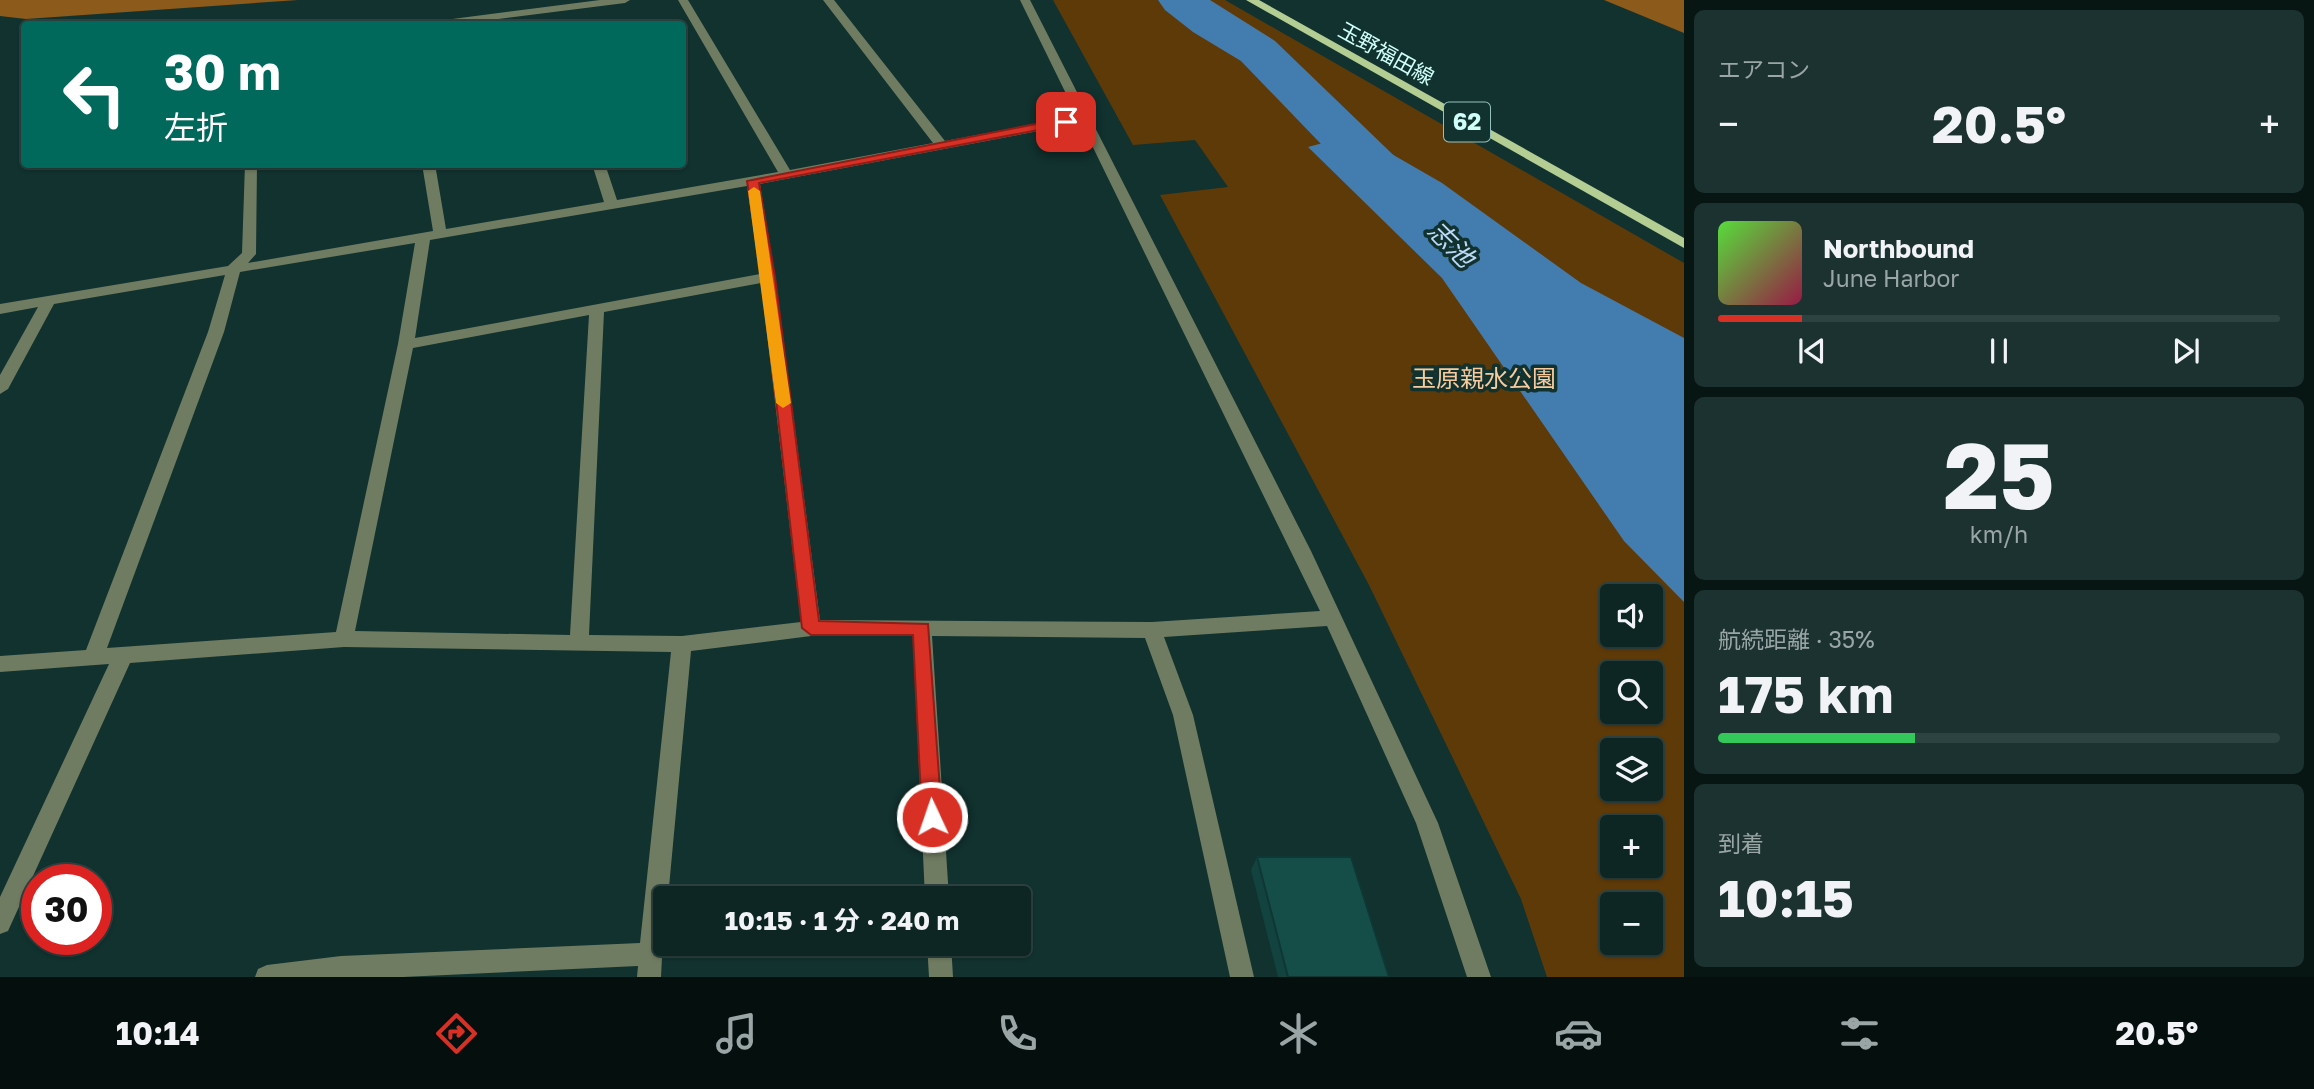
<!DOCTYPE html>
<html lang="ja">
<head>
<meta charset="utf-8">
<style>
  body { margin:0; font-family:"Golos Text","Noto Sans JP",sans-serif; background:#1b3230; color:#f1f3f6; height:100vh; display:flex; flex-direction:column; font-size:26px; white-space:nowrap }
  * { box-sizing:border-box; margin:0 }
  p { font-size:23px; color:#9aa5a6 }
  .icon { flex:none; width:38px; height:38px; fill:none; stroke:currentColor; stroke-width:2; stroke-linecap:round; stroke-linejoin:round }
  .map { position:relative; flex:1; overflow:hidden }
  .drawer { display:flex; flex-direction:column; gap:10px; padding:10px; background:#071513; width:630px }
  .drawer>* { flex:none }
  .guide { position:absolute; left:21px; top:21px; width:665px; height:147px; border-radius:7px; box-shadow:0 2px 5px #0004,0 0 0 2px #2d4341; background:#00695c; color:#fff; overflow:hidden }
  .tools { position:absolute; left:1600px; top:584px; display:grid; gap:14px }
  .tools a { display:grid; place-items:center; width:63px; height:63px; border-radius:7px; background:#0d2623; box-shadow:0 2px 5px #0004,0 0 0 2px #2d4341; font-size:35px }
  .speed { position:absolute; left:21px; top:864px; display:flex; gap:14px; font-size:35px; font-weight:700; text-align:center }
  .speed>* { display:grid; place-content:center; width:91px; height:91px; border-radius:50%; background:#0d2623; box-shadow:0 2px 5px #0004,0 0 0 2px #2d4341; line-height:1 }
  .speed .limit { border:10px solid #d22; background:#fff; color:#111 }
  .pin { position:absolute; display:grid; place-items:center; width:60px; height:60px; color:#fff; margin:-30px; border-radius:14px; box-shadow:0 4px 10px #0006 }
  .me { position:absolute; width:77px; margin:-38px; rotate:357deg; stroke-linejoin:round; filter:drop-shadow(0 0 5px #0008) }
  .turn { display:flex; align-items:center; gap:24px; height:147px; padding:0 28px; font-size:32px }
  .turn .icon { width:91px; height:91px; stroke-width:2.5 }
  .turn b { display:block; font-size:49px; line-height:60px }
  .big { font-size:52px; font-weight:700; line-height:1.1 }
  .drawer .widget { flex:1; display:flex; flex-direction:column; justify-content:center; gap:10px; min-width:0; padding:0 24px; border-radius:10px; background:#1b3230 }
  .drawer .dial { align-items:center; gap:0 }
  .dial b { font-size:91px; line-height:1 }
  .song { display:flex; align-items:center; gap:21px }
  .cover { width:84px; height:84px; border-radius:10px; background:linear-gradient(135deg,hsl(110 70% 55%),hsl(340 70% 35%)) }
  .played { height:7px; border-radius:4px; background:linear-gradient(90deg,#d93025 15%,#2d4341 15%) }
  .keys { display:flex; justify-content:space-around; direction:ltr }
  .heat { display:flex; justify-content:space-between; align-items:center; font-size:38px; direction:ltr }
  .charge { height:10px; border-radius:5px; background:linear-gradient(90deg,#34c759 35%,#2d4341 0) }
  .trip { position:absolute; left:653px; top:886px; width:378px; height:70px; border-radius:7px; background:#0d2623; box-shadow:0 2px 5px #0004,0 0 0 2px #2d4341; font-weight:700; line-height:70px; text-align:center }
  .tab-bar { display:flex; height:112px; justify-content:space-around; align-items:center; background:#050f0e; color:#9aa5a6 }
  .tab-bar .icon { width:49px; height:49px }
  .tab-bar .current { color:#d93025 }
  .tab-bar b { font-size:32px; color:#f1f3f6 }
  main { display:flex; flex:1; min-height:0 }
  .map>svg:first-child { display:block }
  .green { fill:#5f3a09; fill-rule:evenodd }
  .forest { fill:#8c5a1a }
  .water { fill:#437db0 }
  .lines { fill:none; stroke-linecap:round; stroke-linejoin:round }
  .river { fill:#437db0; fill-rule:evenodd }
  .minor { fill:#707c61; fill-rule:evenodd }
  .major { fill:#b3cd93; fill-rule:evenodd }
  .wall { fill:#12433f }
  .building { fill:#154e49; stroke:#0f3733; stroke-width:2 }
  .route { fill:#d93025; stroke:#8d1f18; stroke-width:2 }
  .slow { fill:#f59e0b }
  .labels { text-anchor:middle; stroke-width:7; stroke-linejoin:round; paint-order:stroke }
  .far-street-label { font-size:21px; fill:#d0fff9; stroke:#11322f }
  .shield { fill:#11322f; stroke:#97c2bc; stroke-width:2 }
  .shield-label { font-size:23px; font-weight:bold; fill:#d0fff9 }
  .park-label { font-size:24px; fill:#f7cb9d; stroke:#11322f }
  .water-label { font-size:26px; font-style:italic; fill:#bcdaf8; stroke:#11322f }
</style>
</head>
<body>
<main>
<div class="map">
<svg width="1684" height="977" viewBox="0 0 1684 977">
  <rect width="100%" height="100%" fill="#11322f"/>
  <path class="green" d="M1053,0h172l459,263v714h-137l-26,-78 -152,-314 -209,-390 68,-8 -33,-47 -62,5zM1612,597h38v38h-38zM1612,674h38v38h-38zM1612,751h38v38h-38zM1612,828h38v38h-38zM1612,905h38v38h-38z"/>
  <path class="forest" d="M0,0h298l-272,19 -26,-3z
    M1604,0h80v33z"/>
  <path class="water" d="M1357,134l85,49 139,100 103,55v264l-60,-61 -182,-263 -134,-131z"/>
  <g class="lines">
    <path class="river" d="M1158,0h52l65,41 164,158 8,12 -8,12 -21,6 -21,-6 -156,-162 -48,-29 -28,-22z"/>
    <path class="minor" d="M600,0h30l-5,3 -166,21h-28l6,-3z
      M678,0h10l102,170 143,-27 -110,-143h11l111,141 132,-25 -57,-116h10l281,551 127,272 53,154h-24l-51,-154 -89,-197 -163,11 29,78 61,262h-24l-57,-262 -28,-77 -213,-2 17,262h-24l-12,-262h-102l-120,15 -23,247h-3l-4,79h-24l1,-11 -235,11h-148l3,-8 9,-4 74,-9 299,-13 31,-291 -327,-5 -214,16 -122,268 -8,3v-37l109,-233 -109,8v-16l86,-6 122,-318 17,-57 -171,29 -46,85 -8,5v-19l38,-68 -38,7v-10l228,-38 14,-13 3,-89h12l-1,90 -8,9 185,-32 -11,-67h13l11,65 158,-27 -12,-38h13l12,36 161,-28zM1081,123l239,488 -168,11 -332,-2 -45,-343 -15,-93zM747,186l13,88 -345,64 15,-98zM415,243l-17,101 -62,288 -229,16 117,-316 16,-60zM761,283l40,339 -119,14 -93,-1 15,-323zM589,315l-19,320 -215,-4 58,-283z
      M927,943h24l2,34h-24z"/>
    <path class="major" d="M1246,0h13l425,238v10z"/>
  </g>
  <path class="wall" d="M1257,857l132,120h-111l-27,-107z"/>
  <path class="building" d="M1257,857h94l38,120h-101z"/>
  <path class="route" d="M1066,118l4,1v5l-311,59 16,94 44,344 109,3 14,193 -3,6 -7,3 -7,-3 -3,-6 -9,-182h-102l-9,-7 -40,-351 -15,-96z"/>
  <path class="slow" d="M754,187l6,4 31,212 -8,5 -7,-5 -28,-212z"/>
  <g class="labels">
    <g class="far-street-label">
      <text transform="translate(1386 54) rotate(29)" y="7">玉野福田線</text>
    </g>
    <rect class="shield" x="1444" y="102.5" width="46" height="39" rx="5"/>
    <g class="shield-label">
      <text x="1467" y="130">62</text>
    </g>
    <g class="park-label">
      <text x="1484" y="387">玉原親水公園</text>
    </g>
    <g class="water-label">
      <text transform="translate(1451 244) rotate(45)" y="9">志池</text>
    </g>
  </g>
</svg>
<div class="tools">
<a><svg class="icon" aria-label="sound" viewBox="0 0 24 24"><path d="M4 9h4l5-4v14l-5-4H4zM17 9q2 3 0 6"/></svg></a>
<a><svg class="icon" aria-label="search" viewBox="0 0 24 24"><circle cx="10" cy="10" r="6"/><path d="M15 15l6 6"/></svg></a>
<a><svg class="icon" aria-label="layers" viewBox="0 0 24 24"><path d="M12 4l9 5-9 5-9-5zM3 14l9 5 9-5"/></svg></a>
<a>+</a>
<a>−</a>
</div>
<div class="speed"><div class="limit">30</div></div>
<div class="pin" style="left:1066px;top:122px;background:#d93025"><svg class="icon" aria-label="arrive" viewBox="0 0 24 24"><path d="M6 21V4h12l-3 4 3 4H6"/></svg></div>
<svg class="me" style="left:932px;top:817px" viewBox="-20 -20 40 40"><circle r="17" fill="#d93025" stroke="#fff" stroke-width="3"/><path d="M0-11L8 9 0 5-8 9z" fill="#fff"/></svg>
<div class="trip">10:15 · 1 分 · 240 m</div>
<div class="guide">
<div class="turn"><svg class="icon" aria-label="left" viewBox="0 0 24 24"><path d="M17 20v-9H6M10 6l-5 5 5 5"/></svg><div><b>30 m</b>左折</div></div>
</div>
</div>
<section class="drawer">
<div class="widget"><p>エアコン</p>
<div class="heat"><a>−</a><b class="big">20.5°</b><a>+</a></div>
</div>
<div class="widget">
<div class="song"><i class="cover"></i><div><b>Northbound</b><p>June Harbor</p></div></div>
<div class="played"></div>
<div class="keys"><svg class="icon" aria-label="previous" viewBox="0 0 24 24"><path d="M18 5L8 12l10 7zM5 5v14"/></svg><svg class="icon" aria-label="pause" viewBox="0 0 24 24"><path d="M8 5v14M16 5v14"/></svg><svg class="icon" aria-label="next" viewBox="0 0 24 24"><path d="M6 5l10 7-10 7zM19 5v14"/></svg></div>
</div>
<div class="widget dial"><b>25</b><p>km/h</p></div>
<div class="widget"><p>航続距離 · 35%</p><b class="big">175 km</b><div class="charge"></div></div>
<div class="widget"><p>到着</p><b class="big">10:15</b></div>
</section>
</main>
<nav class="tab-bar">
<b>10:14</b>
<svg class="icon current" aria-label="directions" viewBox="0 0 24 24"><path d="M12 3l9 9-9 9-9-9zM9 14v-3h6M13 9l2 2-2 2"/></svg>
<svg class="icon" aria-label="music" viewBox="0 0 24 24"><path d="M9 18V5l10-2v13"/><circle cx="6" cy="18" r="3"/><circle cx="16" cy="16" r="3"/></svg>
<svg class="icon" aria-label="phone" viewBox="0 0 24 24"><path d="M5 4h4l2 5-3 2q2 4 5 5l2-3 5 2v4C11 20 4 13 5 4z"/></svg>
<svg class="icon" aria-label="climate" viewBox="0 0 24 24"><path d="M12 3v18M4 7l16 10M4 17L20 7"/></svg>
<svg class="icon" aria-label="car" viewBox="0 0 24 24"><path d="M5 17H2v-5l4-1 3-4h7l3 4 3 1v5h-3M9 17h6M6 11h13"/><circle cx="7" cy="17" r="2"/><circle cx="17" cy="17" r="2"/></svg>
<svg class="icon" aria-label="filters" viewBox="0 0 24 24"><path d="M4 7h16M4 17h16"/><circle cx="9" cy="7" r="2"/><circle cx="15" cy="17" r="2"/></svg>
<b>20.5°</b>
</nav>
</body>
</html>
